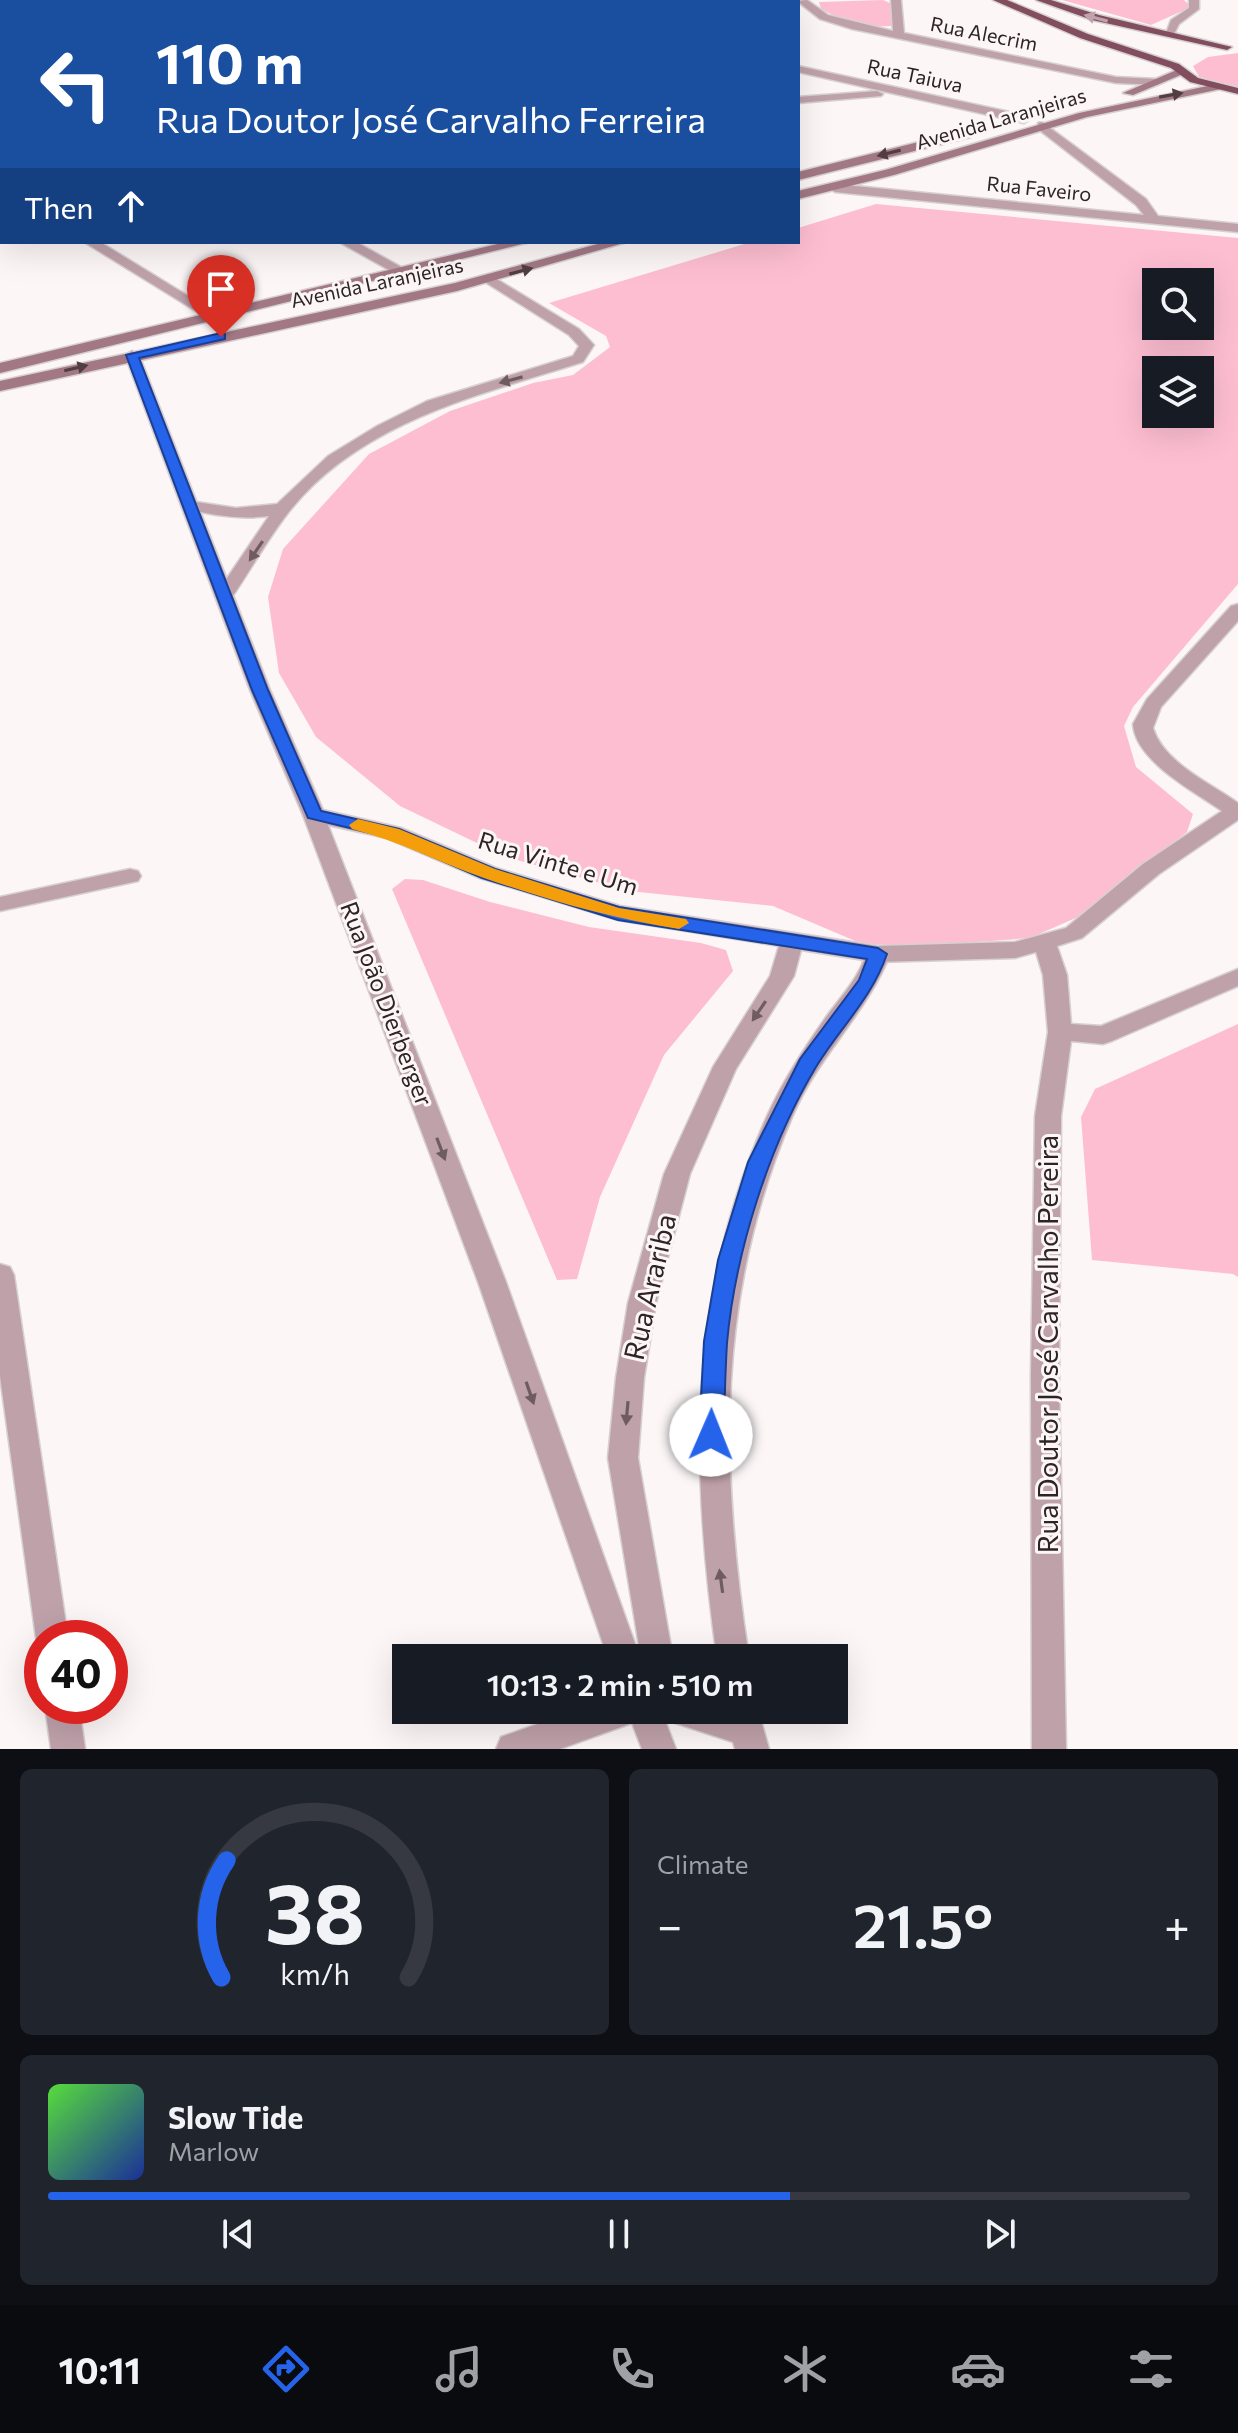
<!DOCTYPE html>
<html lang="en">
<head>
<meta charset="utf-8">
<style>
  body { margin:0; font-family:Commissioner,sans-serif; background:#20242c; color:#f1f3f6; height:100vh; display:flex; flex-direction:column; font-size:30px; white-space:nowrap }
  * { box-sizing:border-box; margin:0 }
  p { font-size:26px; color:#9ea1a6 }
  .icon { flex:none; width:44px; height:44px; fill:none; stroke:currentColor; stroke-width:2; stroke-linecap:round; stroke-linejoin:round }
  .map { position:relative; height:1749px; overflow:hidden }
  .side { display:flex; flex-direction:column; gap:20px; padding:20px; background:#0d0f14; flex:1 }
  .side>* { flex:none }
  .banner { position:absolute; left:0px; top:0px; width:800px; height:244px; box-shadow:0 8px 32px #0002; background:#1a4fa0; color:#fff; overflow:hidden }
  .fabs { position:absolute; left:1142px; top:268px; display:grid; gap:16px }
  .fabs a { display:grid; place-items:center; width:72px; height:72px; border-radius:0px; background:#171b24; box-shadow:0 8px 32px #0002; font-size:40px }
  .speed { position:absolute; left:24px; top:1620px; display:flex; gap:16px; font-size:40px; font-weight:700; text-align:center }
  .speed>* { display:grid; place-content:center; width:104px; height:104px; border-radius:50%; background:#171b24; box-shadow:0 8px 32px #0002; line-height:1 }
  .speed .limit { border:12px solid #d22; background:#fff; color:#111 }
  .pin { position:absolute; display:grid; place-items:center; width:68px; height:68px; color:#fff; margin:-82px -34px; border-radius:50% 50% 50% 0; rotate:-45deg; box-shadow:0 0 8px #0007 }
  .pin .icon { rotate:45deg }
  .me { position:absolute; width:88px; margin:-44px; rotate:1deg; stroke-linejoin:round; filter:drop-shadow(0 0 6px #0008) }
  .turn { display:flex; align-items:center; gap:28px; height:168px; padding:0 24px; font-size:36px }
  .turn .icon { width:104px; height:104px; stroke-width:2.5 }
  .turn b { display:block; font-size:56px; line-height:68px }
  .then { display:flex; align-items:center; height:76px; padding:0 24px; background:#0003; gap:16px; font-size:30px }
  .big { font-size:60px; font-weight:600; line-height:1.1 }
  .side .card { flex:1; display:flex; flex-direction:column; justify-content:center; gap:12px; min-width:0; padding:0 28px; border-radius:12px; background:#20242c }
  .side .dial { align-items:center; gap:0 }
  .dial svg { height:208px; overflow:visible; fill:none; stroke:#363941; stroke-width:7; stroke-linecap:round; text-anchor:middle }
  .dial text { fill:#f1f3f6; stroke:none }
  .song { display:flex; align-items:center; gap:24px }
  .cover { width:96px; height:96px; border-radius:12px; background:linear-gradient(135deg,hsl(110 70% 55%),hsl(230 70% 35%)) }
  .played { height:8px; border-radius:4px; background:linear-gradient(90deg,#2563eb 65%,#363941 65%) }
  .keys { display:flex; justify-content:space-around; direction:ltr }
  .heat { display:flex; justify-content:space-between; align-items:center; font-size:44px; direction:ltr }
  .side .tiles { flex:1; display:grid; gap:20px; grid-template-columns:1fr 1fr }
  .card:last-child { grid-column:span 2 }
  .trip { position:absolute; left:392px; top:1644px; width:456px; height:80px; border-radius:0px; background:#171b24; box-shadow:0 8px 32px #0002; font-weight:600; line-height:80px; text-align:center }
  .dock { display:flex; height:128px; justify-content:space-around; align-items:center; background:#090b0e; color:#9ea1a6 }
  .dock .icon { width:56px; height:56px }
  .dock .active { color:#2563eb }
  .dock b { font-size:36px; color:#f1f3f6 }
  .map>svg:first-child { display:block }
  .green { fill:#febed2; fill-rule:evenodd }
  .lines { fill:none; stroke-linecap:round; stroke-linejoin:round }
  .minor-casing { stroke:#d7d0d2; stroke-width:3 }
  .tertiary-casing { stroke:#d7d0d2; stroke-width:3 }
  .secondary-casing { stroke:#d7d0d2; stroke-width:3 }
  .trunk-casing { stroke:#d7d0d2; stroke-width:3 }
  .minor { fill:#bfa1aa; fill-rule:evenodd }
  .tertiary { fill:#bfa1aa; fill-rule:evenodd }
  .secondary { fill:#a27885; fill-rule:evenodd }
  .trunk { fill:#824d5f; fill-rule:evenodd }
  .oneway { fill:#bfa2ab }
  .oneway2 { fill:#513d43 }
  .oneway3 { fill:#6f5c62 }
  .route { fill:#2563eb; stroke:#184099; stroke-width:2 }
  .slow { fill:#f59e0b }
  .labels { text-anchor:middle; stroke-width:6; stroke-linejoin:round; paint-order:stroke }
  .far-street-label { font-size:20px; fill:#2e2427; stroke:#fcf6f7 }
  .street-label { font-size:24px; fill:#2e2427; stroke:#fcf6f7 }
  .near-street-label { font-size:28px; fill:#2e2427; stroke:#fcf6f7 }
</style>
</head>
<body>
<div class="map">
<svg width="1238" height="1749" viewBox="0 0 1238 1749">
  <rect width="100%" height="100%" fill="#fcf6f7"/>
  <path class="green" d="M883,0l7,3 2,23c-25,2 -49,-5 -71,-17l-2,-7z
    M1062,0h122l7,7 -40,18z
    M1238,53v34l-39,-10 -6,-11 15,-9z
    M876,204l362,34v346l-105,123 -9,19 12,41 57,47 -6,18 -109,85 -48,21 -119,9 -51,-4 -87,-37 -144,-15 -123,-34 -106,-51 -84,-69 -37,-64 -11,-76 15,-48 86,-95 81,-43 83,-28 40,-8 37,-28 -4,-11 -57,-33 202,-61h47v-14zM1156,282h44v44h-44zM1156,370h44v44h-44z
    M405,879l18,1 67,22 99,25 112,16 25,7 7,21 -69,84 -64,142 -23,82 -20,1 -165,-391z
    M1238,1024v253l-5,-3 -141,-14 -11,-143 14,-28z"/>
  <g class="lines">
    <g class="minor-casing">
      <path id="minor" d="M807,0l21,15 65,16 -2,-31h10l3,33 212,44 41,2 6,3 -6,3 -41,-2 -264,-54 -32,-10 -23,-18z
        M1189,0h10v9l-20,15 -6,12h-8l6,-16 18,-12z
        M798,66l226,49 6,4 -6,4 -226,-51z
        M877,91l6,3 -2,2 -83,7v-6z
        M1042,122l104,77 12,17 80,8v8l-403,-40 -6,-4 6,-4 309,31 -8,-10 -98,-76v-6z
        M0,166h2v8h-2z
        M0,182l2,1v9l-2,-1z
        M84,242h16l124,76 -7,4 -5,-1z
        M339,242h17l54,30 -12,3z
        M490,275l89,54 15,16 -11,17c-104,33 -224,60 -295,151 -21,27 -38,58 -58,87h-12l-3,-4 54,-80c-30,4 -57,-1 -86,-8l-2,-4 2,-4 53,8 41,-4 51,-48 49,-30 50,-25 146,-45 6,-10 -10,-11 -84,-53v-6z
        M1238,604v17l-77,86 -8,21c11,35 57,55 85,75v17l-79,54 -77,64 -25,8 10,29 4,49 30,2 137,-57v17l-126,55 -9,3 -32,-3 -10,75 -2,260 7,373h-34l-1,-373 4,-260 13,-84 -5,-57 -7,-23 -21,6 -137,4 -8,-2 -4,-6 4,-6 8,-2 137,-4 51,-14 77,-64 79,-53c-27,-19 -87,-50 -89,-87l14,-25 84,-93z
        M130,869l8,2 3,5 -3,5 -138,30v-14z
        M0,1264l10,3 4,8 54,363h-26v11l-6,-11 -36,-262z
        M45,1706h34l6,43h-34z"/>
    </g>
    <g class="tertiary-casing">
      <path id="tertiary" d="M132,351l7,4 131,335 53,120 78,18 95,40 124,38 258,40 8,2 4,6c-22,58 -72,102 -97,161 -78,180 -73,353 -44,543h-32c-27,-190 -30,-365 51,-544 15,-33 35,-64 56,-94 14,-20 31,-37 40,-60l-63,-10 -7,26 -58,93 -46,105 -34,129 -12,75 -6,80 35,200h-32l-33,-200 8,-80 12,-75 36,-129 49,-107 57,-91 9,-30 -161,-26 -138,-42 -93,-40 -59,-13 178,457 134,376h-32l-130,-376 -175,-467 -53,-125 -125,-335z
        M577,1710h84l15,39h-34l-10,-26 -72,26h-64l5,-12z
        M664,1710h94l11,39h-34l-2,-7 -64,-21z"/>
    </g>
    <g class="secondary-casing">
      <path id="secondary" d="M1179,69l6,3 -2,2 -50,21 -10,-2z
        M1217,84l6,3 -2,2 -134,28 -193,58 -96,24v-8l87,-21 194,-57z
        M967,130l6,4 -2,3 -173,43v-8z
        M506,242h24l-530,131v-10z
        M605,242h22l-170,49 -457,100v-10l455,-98z"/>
    </g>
    <g class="trunk-casing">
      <path id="trunk" d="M993,0h14l81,34 91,30 19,14 40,10v6l-48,-12 -19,-14 -91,-30z
        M1036,0h15l48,15 133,32 -5,3 -135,-30z"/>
    </g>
    <use href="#minor" class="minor"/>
    <use href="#tertiary" class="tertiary"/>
    <use href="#secondary" class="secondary"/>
    <use href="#trunk" class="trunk"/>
  </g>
  <defs><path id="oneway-solid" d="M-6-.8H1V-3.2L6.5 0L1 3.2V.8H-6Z" transform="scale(2)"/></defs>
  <use class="oneway" href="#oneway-solid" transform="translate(1096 18) rotate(-165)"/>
  <g class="oneway2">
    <use href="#oneway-solid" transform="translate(1171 95) rotate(-10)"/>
    <use href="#oneway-solid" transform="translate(889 153) rotate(166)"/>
    <use href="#oneway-solid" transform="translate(521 271) rotate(-15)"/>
    <use href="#oneway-solid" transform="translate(76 368) rotate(-13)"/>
  </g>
  <g class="oneway3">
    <use href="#oneway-solid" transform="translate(511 380) rotate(165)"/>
    <use href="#oneway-solid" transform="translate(256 551) rotate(124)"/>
    <use href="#oneway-solid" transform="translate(759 1011) rotate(124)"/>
    <use href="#oneway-solid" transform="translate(441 1149) rotate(69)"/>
    <use href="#oneway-solid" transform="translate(530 1393) rotate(71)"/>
    <use href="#oneway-solid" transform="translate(627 1413) rotate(95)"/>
    <use href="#oneway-solid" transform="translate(721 1581) rotate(-98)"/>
  </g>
  <path class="route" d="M221,333l4,1v5l-86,19 129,332 53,121 78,18 96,40 124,38 259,41 9,6c-15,44 -47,74 -71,113 -47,78 -81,186 -89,276 -2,31 -2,61 -4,92l-3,7 -9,3 -9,-3 -3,-7 5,-94 14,-81 30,-98 52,-103 59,-79 8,-21 -249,-39 -136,-42 -95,-41 -79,-19 -56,-128 -126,-335z"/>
  <path class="slow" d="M358,819l41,10 96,40 124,39 67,11 3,4 -10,6c-67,-10 -131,-29 -195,-51 -46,-16 -85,-37 -132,-49l-3,-4z"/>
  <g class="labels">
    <g class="far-street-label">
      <text transform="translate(984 34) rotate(11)" y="7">Rua Alecrim</text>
      <text transform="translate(915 76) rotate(12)" y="7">Rua Taiuva</text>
      <text transform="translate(1001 119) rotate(-16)" y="7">Avenida Laranjeiras</text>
      <text transform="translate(1039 189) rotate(6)" y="7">Rua Faveiro</text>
      <text transform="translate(377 283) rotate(-12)" y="7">Avenida Laranjeiras</text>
    </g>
    <g class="street-label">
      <text transform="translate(558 864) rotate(17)" y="8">Rua Vinte e Um</text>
      <text transform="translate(386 1004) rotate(69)" y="8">Rua João Dierberger</text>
    </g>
    <g class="near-street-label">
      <text transform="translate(650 1287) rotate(-77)" y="10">Rua Arariba</text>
      <text transform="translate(1048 1344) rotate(-90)" y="10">Rua Doutor José Carvalho Pereira</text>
    </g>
  </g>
</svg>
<div class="fabs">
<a><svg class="icon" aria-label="search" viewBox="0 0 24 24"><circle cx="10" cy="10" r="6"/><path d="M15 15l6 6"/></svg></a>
<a><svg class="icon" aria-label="layers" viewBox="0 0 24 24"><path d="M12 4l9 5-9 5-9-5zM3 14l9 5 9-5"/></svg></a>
</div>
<div class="speed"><div class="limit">40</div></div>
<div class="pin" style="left:221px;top:337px;background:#d93025"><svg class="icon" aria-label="arrive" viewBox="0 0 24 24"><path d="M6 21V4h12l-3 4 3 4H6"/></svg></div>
<svg class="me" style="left:711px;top:1435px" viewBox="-20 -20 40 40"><circle r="19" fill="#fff"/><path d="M0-13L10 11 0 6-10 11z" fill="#2563eb"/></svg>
<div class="trip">10:13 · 2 min · 510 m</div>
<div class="banner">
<div class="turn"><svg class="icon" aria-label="left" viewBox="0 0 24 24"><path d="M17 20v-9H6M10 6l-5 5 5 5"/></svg><div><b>110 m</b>Rua Doutor José Carvalho Ferreira</div></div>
<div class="then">Then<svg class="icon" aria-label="ahead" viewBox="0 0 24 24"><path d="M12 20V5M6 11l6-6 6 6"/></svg></div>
</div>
</div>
<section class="side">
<div class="tiles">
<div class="card dial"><svg viewBox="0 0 100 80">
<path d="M14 69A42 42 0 1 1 86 69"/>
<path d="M14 69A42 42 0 0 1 16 24" stroke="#2563eb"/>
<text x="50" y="56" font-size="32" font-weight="700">38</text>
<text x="50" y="72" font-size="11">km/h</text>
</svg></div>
<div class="card"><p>Climate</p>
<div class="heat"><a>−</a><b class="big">21.5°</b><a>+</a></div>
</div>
<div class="card">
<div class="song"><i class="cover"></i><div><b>Slow Tide</b><p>Marlow</p></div></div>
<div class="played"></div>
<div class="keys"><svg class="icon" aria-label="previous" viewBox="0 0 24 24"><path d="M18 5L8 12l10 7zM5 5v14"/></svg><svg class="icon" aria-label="pause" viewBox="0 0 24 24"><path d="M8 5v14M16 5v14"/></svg><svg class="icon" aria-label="next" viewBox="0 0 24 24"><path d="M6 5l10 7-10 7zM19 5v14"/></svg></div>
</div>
</div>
</section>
<nav class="dock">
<b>10:11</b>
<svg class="icon active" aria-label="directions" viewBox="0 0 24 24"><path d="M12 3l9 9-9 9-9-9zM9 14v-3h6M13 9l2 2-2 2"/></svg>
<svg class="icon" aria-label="music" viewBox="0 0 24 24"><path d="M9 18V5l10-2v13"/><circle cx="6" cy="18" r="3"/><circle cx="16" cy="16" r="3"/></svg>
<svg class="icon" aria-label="phone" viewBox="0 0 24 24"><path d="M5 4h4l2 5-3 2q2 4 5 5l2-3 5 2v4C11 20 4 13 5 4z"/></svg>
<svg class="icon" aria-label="climate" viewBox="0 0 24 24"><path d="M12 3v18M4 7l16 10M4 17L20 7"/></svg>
<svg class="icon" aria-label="car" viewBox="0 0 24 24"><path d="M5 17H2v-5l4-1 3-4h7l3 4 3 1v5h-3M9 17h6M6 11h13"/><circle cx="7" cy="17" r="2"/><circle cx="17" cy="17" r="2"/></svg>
<svg class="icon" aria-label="filters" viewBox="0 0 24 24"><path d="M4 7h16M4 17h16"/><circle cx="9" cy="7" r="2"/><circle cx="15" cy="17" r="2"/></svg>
</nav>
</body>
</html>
